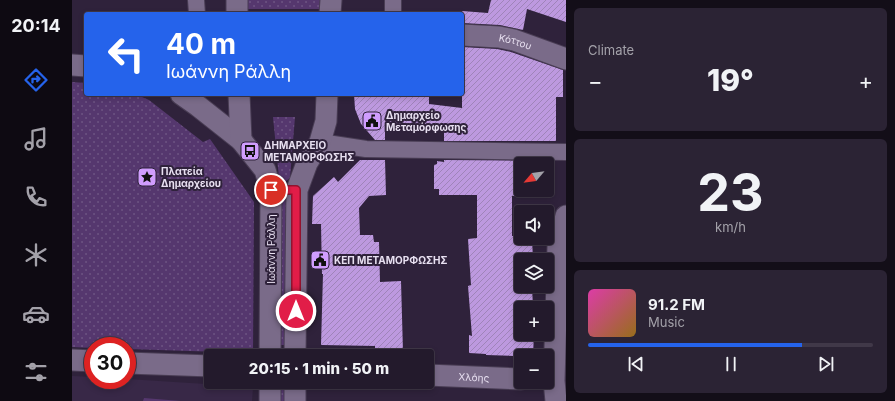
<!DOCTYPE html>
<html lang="en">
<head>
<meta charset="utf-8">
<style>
  body { margin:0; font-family:Inter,sans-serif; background:#2b2334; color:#f1f3f6; height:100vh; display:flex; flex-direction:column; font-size:15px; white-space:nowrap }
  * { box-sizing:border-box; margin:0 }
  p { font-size:13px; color:#a3a1a9 }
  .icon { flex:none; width:22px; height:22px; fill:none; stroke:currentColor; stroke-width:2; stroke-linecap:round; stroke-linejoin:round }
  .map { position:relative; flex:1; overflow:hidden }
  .details { display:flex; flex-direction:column; gap:8px; padding:8px; background:#130e18; width:329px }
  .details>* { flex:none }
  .hud { position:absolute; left:12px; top:12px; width:380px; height:84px; border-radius:4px; box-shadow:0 2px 6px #0003,0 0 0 1px #403848; background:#2563eb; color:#fff; overflow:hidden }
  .needle { width:26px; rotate:241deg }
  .controls { position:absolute; left:442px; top:157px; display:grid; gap:8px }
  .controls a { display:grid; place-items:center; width:40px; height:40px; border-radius:4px; background:#231a2c; box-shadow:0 2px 6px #0003,0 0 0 1px #403848; font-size:20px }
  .speed { position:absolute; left:12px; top:337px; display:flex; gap:8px; font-size:20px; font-weight:700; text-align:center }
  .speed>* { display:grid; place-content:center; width:52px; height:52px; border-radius:50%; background:#231a2c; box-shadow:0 2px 6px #0003,0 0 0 1px #403848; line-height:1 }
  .speed .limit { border:6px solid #d22; background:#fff; color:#111 }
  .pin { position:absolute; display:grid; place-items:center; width:34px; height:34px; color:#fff; margin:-17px; border:2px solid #fff; border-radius:50%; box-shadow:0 1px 4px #0007 }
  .me { position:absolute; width:44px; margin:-22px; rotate:0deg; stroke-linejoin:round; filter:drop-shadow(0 0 3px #0008) }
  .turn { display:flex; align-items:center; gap:14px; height:84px; padding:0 16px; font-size:18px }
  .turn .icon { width:52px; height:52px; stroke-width:2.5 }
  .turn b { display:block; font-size:28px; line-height:34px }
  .big { font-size:30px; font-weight:800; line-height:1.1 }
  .details .widget { flex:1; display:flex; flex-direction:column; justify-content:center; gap:6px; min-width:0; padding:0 14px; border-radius:6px; background:#2b2334 }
  .details .dial { align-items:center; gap:0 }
  .dial b { font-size:52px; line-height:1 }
  .song { display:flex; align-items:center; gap:12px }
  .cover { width:48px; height:48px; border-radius:6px; background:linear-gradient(135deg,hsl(320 70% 55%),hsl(40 70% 35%)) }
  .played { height:4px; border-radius:2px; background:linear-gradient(90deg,#2563eb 75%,#403848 75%) }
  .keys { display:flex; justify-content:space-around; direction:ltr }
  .heat { display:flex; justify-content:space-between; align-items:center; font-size:22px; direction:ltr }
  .trip { position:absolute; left:132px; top:349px; width:230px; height:40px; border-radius:4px; background:#231a2c; box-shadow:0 2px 6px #0003,0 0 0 1px #403848; font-weight:800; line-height:40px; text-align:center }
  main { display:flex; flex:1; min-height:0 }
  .tabs { display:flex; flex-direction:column; width:72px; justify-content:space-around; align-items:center; background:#0e0a12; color:#a3a1a9 }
  .tabs .icon { width:28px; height:28px }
  .tabs .active { color:#2563eb }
  .tabs b { font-size:18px; color:#f1f3f6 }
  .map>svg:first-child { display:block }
  .built { fill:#382847 }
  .green { fill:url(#green-dots) }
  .pitch { fill:#55376e }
  .building { fill:url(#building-hatch); fill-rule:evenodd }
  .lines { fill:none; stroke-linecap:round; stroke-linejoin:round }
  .pedestrian-casing { stroke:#493d54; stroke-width:18 }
  .minor-casing { stroke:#493d54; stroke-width:23 }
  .pedestrian { stroke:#7a6b89; stroke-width:16 }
  .minor { stroke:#7a6b89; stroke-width:21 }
  .route-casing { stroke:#92132f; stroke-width:10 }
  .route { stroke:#e11d48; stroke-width:7 }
  .labels { text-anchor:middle; stroke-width:4; stroke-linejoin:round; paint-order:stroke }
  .street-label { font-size:10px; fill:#e8e0f1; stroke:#2f223b }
  .poi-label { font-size:10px; font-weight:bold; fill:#e8e0f1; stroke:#2f223b; text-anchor:start }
</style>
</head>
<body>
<main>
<nav class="tabs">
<b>20:14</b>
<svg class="icon active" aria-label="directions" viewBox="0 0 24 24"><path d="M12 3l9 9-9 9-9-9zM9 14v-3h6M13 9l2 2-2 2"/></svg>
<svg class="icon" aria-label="music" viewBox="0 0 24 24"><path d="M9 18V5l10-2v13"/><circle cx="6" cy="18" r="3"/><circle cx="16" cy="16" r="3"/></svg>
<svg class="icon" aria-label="phone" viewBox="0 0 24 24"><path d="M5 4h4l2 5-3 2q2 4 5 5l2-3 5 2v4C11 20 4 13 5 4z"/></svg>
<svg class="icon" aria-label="climate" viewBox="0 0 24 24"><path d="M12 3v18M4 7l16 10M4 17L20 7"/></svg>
<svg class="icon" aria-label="car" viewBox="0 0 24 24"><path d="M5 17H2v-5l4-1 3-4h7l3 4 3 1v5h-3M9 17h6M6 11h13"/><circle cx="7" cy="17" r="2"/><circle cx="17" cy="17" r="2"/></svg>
<svg class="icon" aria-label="filters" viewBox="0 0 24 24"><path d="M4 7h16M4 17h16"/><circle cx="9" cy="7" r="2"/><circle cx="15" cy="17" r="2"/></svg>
</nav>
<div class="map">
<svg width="494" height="401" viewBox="0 0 494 401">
  <defs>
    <pattern id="green-dots" width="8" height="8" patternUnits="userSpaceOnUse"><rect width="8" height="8" fill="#55376e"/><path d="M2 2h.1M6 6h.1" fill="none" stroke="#6d5483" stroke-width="1.8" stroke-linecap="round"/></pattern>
    <pattern id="building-hatch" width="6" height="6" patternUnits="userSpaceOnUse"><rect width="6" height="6" fill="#bd99df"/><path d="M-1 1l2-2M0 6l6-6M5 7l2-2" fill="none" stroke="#9f84b9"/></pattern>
  </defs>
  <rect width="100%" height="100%" fill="#2f223b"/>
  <path class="built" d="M0,376l21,1v3l34,-1 126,8 -1,14h-180z"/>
  <path class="green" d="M174,0h77v9h-77z
    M0,82l14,1v11h49l14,6 54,42 7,-3 44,63 -1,151 -126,-4v-3h-34v2l-21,-1z
    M201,117h22l-5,61 -4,3h-4l-3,-3z
    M210,196h5l-2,149h-5l-2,-143z
    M208,382h6l3,19h-12z"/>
  <path class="pitch" d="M72,398l37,3h-38z"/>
  <path class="building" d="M419,0h75v22l-39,-13 -4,21 -23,-5 -38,-2v-12l26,2z
    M390,47l35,2 14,3 52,18v27h-7v44h-112v-13l-50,-1v5l-9,-1v9h-10l-14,-16 -6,-15 -1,-15h75v10l33,4z
    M288,160h25l1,35 -17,1 -10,12 1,27h13l1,7h5l1,40 21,-1 2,71 -28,-1v-5l-54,-1 2,-71h-1l-1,-50h-9l1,-28 21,-19 4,5z
    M372,160l107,1 -1,35h-38v40h9v2h11l1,22h-12v26h11l1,22h-12v26h13l-1,21 -18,-2 -1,3 -28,-1v-1l-17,-1v-18l3,1 -4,-50 3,-1 -3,-46 9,-1v-43h-38v-6h-5v-24l3,-1v-3l7,1zM449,164h26v26h-26z"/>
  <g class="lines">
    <g class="pedestrian-casing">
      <path id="pedestrian" d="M124,0l1,14
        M321,0v14
        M248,142l46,7 200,3"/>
    </g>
    <g class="minor-casing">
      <g id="minor">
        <path d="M165,0v14"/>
        <path d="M258,14l1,-14"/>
        <path id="s1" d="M390,35l37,2 15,3 52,19"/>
        <path d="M0,65l14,1"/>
        <path d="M109,94l17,12 43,34 24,30 6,20 -1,166"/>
        <path d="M167,94l2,46"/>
        <path d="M223,356l2,-166 10,-27 13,-21 6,-21 1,-27"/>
        <path d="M0,360l21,1"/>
        <path d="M55,363l84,3"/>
        <path id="s2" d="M355,375l94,4"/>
        <path d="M198,401v-19"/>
        <path d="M223,401v-19"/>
        <path d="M484,401l-2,-20 4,-135 8,-30"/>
      </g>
    </g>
    <use href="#pedestrian" class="pedestrian"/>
    <use href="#minor" class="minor"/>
  </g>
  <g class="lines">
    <g class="route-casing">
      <path id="route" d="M199,190h25v121"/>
    </g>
    <use href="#route" class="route"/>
  </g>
  <defs>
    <g id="civic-square" transform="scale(1)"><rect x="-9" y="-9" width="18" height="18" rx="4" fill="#d09dfe" stroke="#2f223b"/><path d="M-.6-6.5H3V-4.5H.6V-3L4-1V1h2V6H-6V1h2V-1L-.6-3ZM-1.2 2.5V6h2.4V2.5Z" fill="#111"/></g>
    <g id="bus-square" transform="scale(1)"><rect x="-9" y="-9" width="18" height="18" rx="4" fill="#d09dfe" stroke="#2f223b"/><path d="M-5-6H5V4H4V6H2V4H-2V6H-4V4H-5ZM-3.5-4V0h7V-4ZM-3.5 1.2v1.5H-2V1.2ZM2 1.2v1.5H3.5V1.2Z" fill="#111"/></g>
    <g id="sight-square" transform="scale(1)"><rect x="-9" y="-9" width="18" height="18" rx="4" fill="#d09dfe" stroke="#2f223b"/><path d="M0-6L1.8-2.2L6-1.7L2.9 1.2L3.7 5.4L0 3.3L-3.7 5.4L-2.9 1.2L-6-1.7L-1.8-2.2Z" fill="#111"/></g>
  </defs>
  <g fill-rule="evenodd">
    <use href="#civic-square" x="300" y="121"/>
    <use href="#bus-square" x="178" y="151"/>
    <use href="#sight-square" x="75" y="177"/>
    <use href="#civic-square" x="248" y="260"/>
  </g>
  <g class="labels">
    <g class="street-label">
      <text dy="4" stroke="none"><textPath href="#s1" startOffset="54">Κόττου</textPath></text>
      <text transform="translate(199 249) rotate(-90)" y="4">Ιωάννη Ράλλη</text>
      <text dy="4" stroke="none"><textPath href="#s2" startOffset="47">Χλόης</textPath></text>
    </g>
    <g class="poi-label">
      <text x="314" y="119">Δημαρχείο<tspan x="314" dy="12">Μεταμόρφωσης</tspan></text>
      <text x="192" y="149">ΔΗΜΑΡΧΕΙΟ<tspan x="192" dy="12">ΜΕΤΑΜΟΡΦΩΣΗΣ</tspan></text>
      <text x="89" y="175">Πλατεία<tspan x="89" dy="12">Δημαρχείου</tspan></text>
      <text x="262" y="264">ΚΕΠ ΜΕΤΑΜΟΡΦΩΣΗΣ</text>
    </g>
  </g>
</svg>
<div class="controls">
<a><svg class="needle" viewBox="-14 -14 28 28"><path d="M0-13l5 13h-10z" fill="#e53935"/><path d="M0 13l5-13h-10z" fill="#a3a1a9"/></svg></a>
<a><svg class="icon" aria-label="sound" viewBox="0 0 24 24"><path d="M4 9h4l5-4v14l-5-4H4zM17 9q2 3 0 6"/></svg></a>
<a><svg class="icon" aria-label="layers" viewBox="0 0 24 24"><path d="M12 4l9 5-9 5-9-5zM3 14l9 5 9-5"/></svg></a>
<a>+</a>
<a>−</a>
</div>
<div class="speed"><div class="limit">30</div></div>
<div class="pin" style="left:199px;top:190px;background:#d93025"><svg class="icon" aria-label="arrive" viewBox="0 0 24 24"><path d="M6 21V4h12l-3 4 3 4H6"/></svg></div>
<svg class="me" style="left:224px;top:311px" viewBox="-20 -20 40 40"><circle r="17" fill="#e11d48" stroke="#fff" stroke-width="3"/><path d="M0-11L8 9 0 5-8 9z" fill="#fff"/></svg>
<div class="trip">20:15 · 1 min · 50 m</div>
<div class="hud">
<div class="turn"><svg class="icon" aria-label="left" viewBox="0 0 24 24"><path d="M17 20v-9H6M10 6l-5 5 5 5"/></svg><div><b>40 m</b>Ιωάννη Ράλλη</div></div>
</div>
</div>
<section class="details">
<div class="widget"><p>Climate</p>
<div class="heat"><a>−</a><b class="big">19°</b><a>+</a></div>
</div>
<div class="widget dial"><b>23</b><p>km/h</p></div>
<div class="widget">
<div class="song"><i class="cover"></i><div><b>91.2 FM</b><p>Music</p></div></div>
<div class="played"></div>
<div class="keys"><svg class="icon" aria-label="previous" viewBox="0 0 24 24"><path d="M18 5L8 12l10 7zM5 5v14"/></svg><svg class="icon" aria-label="pause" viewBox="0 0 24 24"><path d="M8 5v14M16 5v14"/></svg><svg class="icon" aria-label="next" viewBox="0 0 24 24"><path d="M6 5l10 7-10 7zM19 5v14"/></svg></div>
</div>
</section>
</main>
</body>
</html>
